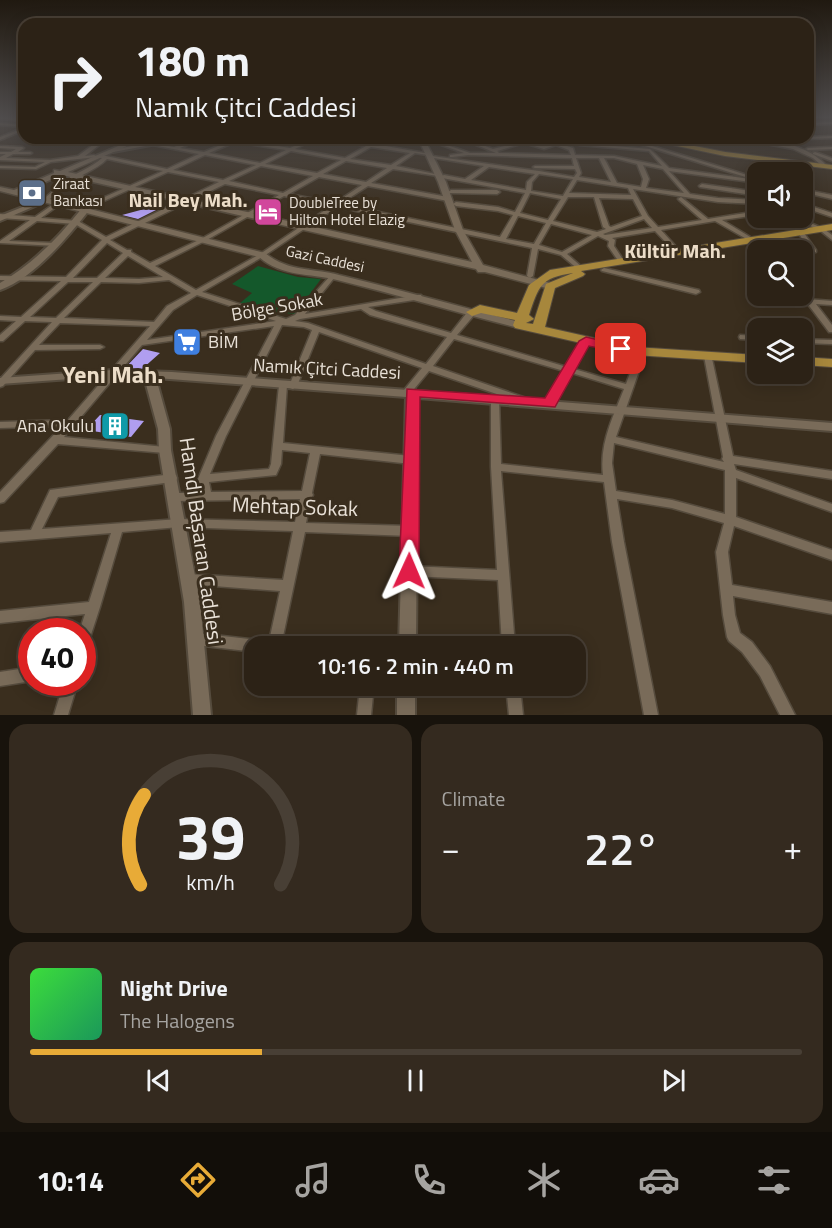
<!DOCTYPE html>
<html lang="en">
<head>
<meta charset="utf-8">
<style>
  body { margin:0; font-family:"Titillium Web",sans-serif; background:#342a1f; color:#f1f3f6; height:100vh; display:flex; flex-direction:column; font-size:22px; white-space:nowrap }
  * { box-sizing:border-box; margin:0 }
  p { font-size:20px; color:#a6a4a1 }
  .icon { flex:none; width:33px; height:33px; fill:none; stroke:currentColor; stroke-width:2; stroke-linecap:round; stroke-linejoin:round }
  .map { position:relative; height:715px; overflow:hidden }
  .sheet { display:flex; flex-direction:column; gap:9px; padding:9px; background:#18130c; flex:1 }
  .sheet>* { flex:none }
  .guide { position:absolute; left:18px; top:18px; width:796px; height:126px; border-radius:18px; box-shadow:0 3px 15px #0003,0 0 0 2px #483f35; background:#2c2216; color:#f1f3f6; overflow:hidden }
  .buttons { position:absolute; left:747px; top:162px; display:grid; gap:12px }
  .buttons a { display:grid; place-items:center; width:66px; height:66px; border-radius:12px; background:#2c2216; box-shadow:0 3px 15px #0003,0 0 0 2px #483f35; font-size:30px }
  .speed { position:absolute; left:18px; top:618px; display:flex; gap:12px; font-size:30px; font-weight:700; text-align:center }
  .speed>* { display:grid; place-content:center; width:78px; height:78px; border-radius:50%; background:#2c2216; box-shadow:0 3px 15px #0003,0 0 0 2px #483f35; line-height:1 }
  .speed .limit { border:9px solid #d22; background:#fff; color:#111 }
  .pin { position:absolute; display:grid; place-items:center; width:51px; height:51px; color:#fff; margin:-26px; border-radius:12px; box-shadow:0 3px 9px #0006 }
  .me { position:absolute; width:66px; margin:-33px; rotate:1deg; stroke-linejoin:round; filter:drop-shadow(0 0 4px #0008) }
  .turn { display:flex; align-items:center; gap:21px; height:126px; padding:0 18px; font-size:27px }
  .turn .icon { width:78px; height:78px; stroke-width:2.5 }
  .turn b { display:block; font-size:42px; line-height:51px }
  .big { font-size:45px; font-weight:600; line-height:1.1 }
  .sheet .widget { flex:1; display:flex; flex-direction:column; justify-content:center; gap:9px; min-width:0; padding:0 21px; border-radius:18px; background:#342a1f }
  .sheet .dial { align-items:center; gap:0 }
  .dial svg { height:156px; overflow:visible; fill:none; stroke:#483f35; stroke-width:7; stroke-linecap:round; text-anchor:middle }
  .dial text { fill:#f1f3f6; stroke:none }
  .song { display:flex; align-items:center; gap:18px }
  .cover { width:72px; height:72px; border-radius:9px; background:linear-gradient(135deg,hsl(120 70% 55%),hsl(150 70% 35%)) }
  .played { height:6px; border-radius:3px; background:linear-gradient(90deg,#e8ab37 30%,#483f35 30%) }
  .keys { display:flex; justify-content:space-around; direction:ltr }
  .heat { display:flex; justify-content:space-between; align-items:center; font-size:33px; direction:ltr }
  .sheet .tiles { flex:1; display:grid; gap:9px; grid-template-columns:1fr 1fr }
  .widget:last-child { grid-column:span 2 }
  .trip { position:absolute; left:244px; top:636px; width:342px; height:60px; border-radius:18px; background:#2c2216; box-shadow:0 3px 15px #0003,0 0 0 2px #483f35; font-weight:600; line-height:60px; text-align:center }
  .tabs { display:flex; height:96px; justify-content:space-around; align-items:center; background:#120e09; color:#a6a4a1 }
  .tabs .icon { width:42px; height:42px }
  .tabs .active { color:#e8ab37 }
  .tabs b { font-size:27px; color:#f1f3f6 }
  .map>svg:first-child { display:block }
  .green { fill:#14582b }
  .building { fill:#b09ef0 }
  .lines { fill:none; stroke-linecap:round; stroke-linejoin:round }
  .minor-casing { stroke:#554b3d; stroke-width:3 }
  .tertiary-casing { stroke:#554b3d; stroke-width:4 }
  .secondary-casing { stroke:#554b3d; stroke-width:3 }
  .primary-casing { stroke:#554b3d; stroke-width:2 }
  .minor { fill:#796b59; fill-rule:evenodd }
  .tertiary { fill:#796b59; fill-rule:evenodd }
  .secondary { fill:#796b59; fill-rule:evenodd }
  .primary { fill:#a7873c; fill-rule:evenodd }
  .route { fill:#e11d48; stroke:#92132f; stroke-width:1.5 }
  .labels { text-anchor:middle; stroke-width:6; stroke-linejoin:round; paint-order:stroke }
  .far-poi-label { font-size:15px; fill:#e9e1d7; stroke:#3a2e1e; text-anchor:start }
  .far-street-label { font-size:15px; fill:#e9e1d7; stroke:#3a2e1e }
  .street-label { font-size:18px; fill:#e9e1d7; stroke:#3a2e1e }
  .poi-label { font-size:18px; fill:#e9e1d7; stroke:#3a2e1e; text-anchor:start }
  .far-district-label { font-size:20px; font-weight:bold; fill:#ecddc8; stroke:#3a2e1e }
  .near-street-label { font-size:21px; fill:#e9e1d7; stroke:#3a2e1e }
  .district-label { font-size:24px; font-weight:bold; fill:#ecddc8; stroke:#3a2e1e }
</style>
</head>
<body>
<div class="map">
<svg width="832" height="715" viewBox="0 0 832 715">
  <rect width="100%" height="100%" fill="#3a2e1e"/>
  <path class="green" d="M258,266l40,11 23,2 -26,35 -31,-3 -25,-7 13,-11 -20,-9z"/>
  <path class="building" d="M148,208l8,2 -18,9 -16,-4z
    M143,349l17,4 -18,16 -17,-1z
    M100,415l44,6 -13,16 -45,-7z"/>
  <g class="lines">
    <g class="minor-casing">
      <path id="minor" d="M0,117l24,2v2l-24,-2z
        M832,122v2l-24,1v-2z
        M0,123l24,2v2l-24,-2z
        M23,128h1v2l-24,10v-3z
        M832,136v2l-24,1 -2,-1h2v-1z
        M102,138h16l14,3 2,-1 40,7 23,-9h6l-23,10 24,4 26,-11 -10,-3 15,1 55,9 22,-10h5l-22,11 50,9 21,-12 -43,-8c15,0 29,5 44,5 7,0 11,-5 18,-5l-10,6 55,10 -2,1 -13,-2 -19,13 44,9 -2,1 -45,-7 -22,14 77,14 3,2 -3,2 -80,-15 -28,18 160,33 13,-22 -15,-4 -42,-5 -3,-2 3,-2 42,5 17,5 10,-19 -83,-15v-2l2,-1 21,4 19,-13 -50,-8h-2v-2l107,15 35,6 3,-4 -2,-4 -40,-1 -2,-1 2,-1h39l-2,-8 -104,-3 -16,2h-2v-2l14,-2 -34,-12v-2l40,14h26l-37,-15h6l28,11 27,-7 -9,-4c14,0 27,11 41,6l-15,-6c7,0 13,4 19,4 7,0 13,-4 20,-4l-15,6 12,4 2,7 39,1 48,10 -13,-15 -70,-6 -2,-1 2,-1 71,6 19,19 89,12v3l-89,-12 21,23 28,4 40,2v4l-40,-2 -85,-13 15,27 10,11 44,-7 -23,-20 -1,-1 3,-2 27,22 50,-8v4l-36,5 30,18 1,1 -3,2 -35,-20 -54,9 18,20v2h-4l-20,-21 -43,7 3,2 -1,6 10,15 -3,2 -2,-1 -11,-16 1,-5 -11,-5 -31,18 16,14v2h-4l-18,-15 -23,-6 -5,27 -3,2 -3,-2 5,-28 -195,-41 -73,49 -62,36 84,27 9,-4 36,-40 2,-1 3,2 -1,1 -30,37 113,-19h3l1,2 -1,2 -53,8 8,4 75,22 18,-23h6l1,2 -1,2 -18,21 110,32 16,-28h6l1,2 -16,28 52,15 12,-33 1,-2h6l1,2 -30,86 108,25 -2,-3 1,-2 -19,-101 4,-2h3l22,102 99,15v8l-98,-15 2,6 96,34v8l-96,-34v39l96,33v10l-98,-34 -6,26 4,33 100,17v12l-99,-18 2,19 5,18 12,9 18,24 25,49h-15l-20,-39 -18,-24 -13,-11 -2,-4 -4,-22 -7,-63 8,-29 -52,-15 -55,-9 7,43 34,173h-14l-32,-173 -8,-60 -103,-11 14,175h-13l-4,-66 -89,-4 -4,-1 -2,-4 2,-4 4,-1 88,4 -6,-103v-68l1,-2 3,-1 4,3 2,65 102,11c-4,-31 10,-58 21,-86l-52,-16 -19,33h-6l-2,-2 19,-33 -110,-32 -21,27 99,34 2,2 -2,2h-6l-97,-33 -19,23h-6l-1,-2 1,-2 18,-22 -103,-36 -22,54 -4,3 -3,-1 -1,-2 23,-56 -8,-3 -22,-2 -56,111 -16,38 59,-5 2,-5 8,-79 4,-3 4,3 -4,58 128,13 4,1 1,3 -1,3 -4,1 -91,-10 -8,39 1,2 -2,3 -5,25 104,3 4,2 2,3 -2,3 -4,2 -105,-4 -24,114h-13l12,-55 -92,-7 -4,-1 -2,-4 2,-4 4,-1 95,6 10,-49 -114,-4 -57,5 -22,75 -13,40 -5,2v-17h-3l6,-18 -85,9v-12l89,-9 22,-69 -111,9v-10l31,-2 19,-40 122,-16 4,1 1,3 -1,3 -4,1 -114,15 -16,32 137,-10 116,3 5,-23 -125,2 -4,-1 -1,-3 1,-3 4,-1h25l-2,-14 18,-43 58,-110 -132,19 -78,92 101,10 4,1 1,2 -1,2 -4,1 -107,-9 -54,58 -4,1v-11l62,-66 -62,2v-6l68,-2 82,-94 -90,-3 -21,22h61l4,2 -4,2 -65,1 -32,36 -3,1v-8l52,-57 -27,-1 -22,20h-3v-6l16,-14 -16,-1v-4l21,1 40,-36 -61,-1v-4l66,1 36,-37 -27,-16 -38,-3 -28,20 46,2 3,2 -1,1 -57,-3v-2l30,-21 -30,-2v-4l35,3 23,-16 3,2 -1,1 -19,14 37,3 28,16 113,-55 -51,-10 -86,39 -2,-1v-2l83,-37 -56,-12c-12,12 -28,16 -41,26 -8,6 -13,15 -23,16v-2c8,-5 14,-13 22,-19 13,-8 26,-12 37,-22l-5,-1v-2l9,1 61,13 32,-15 -67,-13 -2,1 -23,-3 -22,17 9,-1 2,1v1l-45,5 -15,7 -36,-1v-2l35,1 10,-5 -45,-2v-3l6,-3h-6v-2h11l5,-3 -16,-1v-2l22,1 2,1 -6,4h12l2,1 -2,1h-17l-7,4 44,2 28,-4zM235,142l51,8 -26,13 -51,-10zM524,143l20,6 12,-4 13,5 2,5 -73,-2 1,-1 -2,-1zM371,147l39,6 -19,12 -41,-6zM291,151l50,9 -24,13 -52,-9zM205,155l51,10 -33,15 -50,-10zM576,158h23l12,24 -32,-5 2,-4zM604,158h10l23,6 6,15 -2,8 -24,-4zM346,161l41,7 -21,14 -43,-8zM643,165l20,4 21,24 -38,-5 3,-9zM261,166l52,10 -30,17 -54,-12zM489,167l46,7 -8,8 -1,8 -55,-10zM539,174l34,5 -10,17 -32,-5 1,-9zM319,177l43,8 -27,18 -46,-9zM577,180l51,8 3,7 -62,-2zM225,184l54,11 -78,44 -51,24 -19,-11v-2h-4l-17,-10zM530,193l31,6 -13,21 -28,-7zM284,196l47,10 -71,48 -64,36 -41,-24 50,-25zM568,197h26l9,30 3,2 -9,3 -44,-11zM599,198l34,1 9,17 -31,11 -2,-1zM518,216l28,7 -12,21 -28,-5zM644,219l8,9 -47,7 -2,-1zM551,224l41,11 -30,17 -23,-7zM107,243l16,10 -26,25h-24zM128,256l35,21 -24,2 -34,-1zM169,280l22,13 -24,13 -13,16 -90,-4 37,-36 38,1zM68,282h25l-37,36 -26,-1zM197,295l79,26 -129,19 26,-30zM361,309l9,6 77,22 -21,27 -118,-41 -13,-2 5,-2zM614,443l111,27v44l-53,-14 -56,-9 -4,-28zM282,450l28,3 -8,38 -91,1 -2,-10 67,-7 5,-11z
        M410,138h12l1,1 -2,1z
        M619,138h7l131,40 -5,1z
        M735,138c30,0 68,4 90,26l-4,1 -8,-7 -20,-9z
        M758,138h43l-2,1h-39z
        M832,147v2l-24,1 -2,-1 2,-1z
        M815,152l17,6v3l-19,-7v-1z
        M702,184l56,8v4l-58,-9 -1,-1z
        M802,189l30,6v4l-30,-7z
        M451,190h46l3,2 -3,2 -48,-1 -1,-1z
        M802,203l30,10v4l-30,-10z
        M792,218h7l23,10 -5,1z
        M824,229l8,6v5l-10,-8 -1,-1z
        M802,232l2,1 12,17v2l-14,1v-3h-3l10,-1 -10,-15z
        M755,240l2,1 13,9h-6l-11,-7 -1,-1z
        M604,268l95,22 1,2 -4,2 -94,-23 -1,-1z
        M807,299l25,2v4l-16,-1 16,21v7h-3l-22,-29 -1,-2z
        M740,335l18,1v4l-18,-1 -1,-2z
        M802,339l30,1v4l-30,-1z
        M196,633l62,7 5,1 2,5h-10v6l-59,-7 -5,-2 -2,-4 2,-4z
        M32,667v14l-32,5v-14z
        M64,682h14l-10,33h-14z
        M360,686h14l-3,29h-14z
        M506,686h14l3,29h-14z"/>
    </g>
    <g class="tertiary-casing">
      <path id="tertiary" d="M176,138h13l-76,14 -3,-2z
        M45,198l3,2 -1,1 -47,20v-5z
        M83,207l7,2c-22,28 -56,69 -90,81v-7c33,-19 59,-46 83,-76z
        M113,370l59,2 236,18 4,-2 5,3 415,32v8l-414,-33 -2,248h-17l7,-249 -250,-19 14,51 1,21 29,152 11,113h-18l-9,-113 -25,-152 -1,-21 -14,-52 -31,-1 -113,8v-6z
        M397,686h18v29h-18z"/>
    </g>
    <g class="secondary-casing">
      <path id="secondary" d="M137,138h8l-77,34 404,90 -17,-32 -17,-48 -20,-44h6l22,44 17,48 20,35 71,19 1,2 -5,3 -65,-17h-7l-2,-3 -18,-4 -396,-90 -40,17 243,61c23,19 48,15 74,22 62,15 123,32 184,48l2,2 -6,3c-61,-15 -121,-33 -182,-48 -28,-7 -55,-3 -78,-23l-259,-66v-4l14,3 40,-17v-3l6,1z"/>
    </g>
    <g class="primary-casing">
      <path id="primary" d="M639,138h15l71,14 107,13v4l-107,-13z
        M832,224v6l-251,41 4,3 -2,2 -28,12 -10,39 89,20 124,8v8l-124,-8 -119,-27 -2,-3 2,-5 -34,-7 -9,3 -6,-4 14,-7 37,8 12,-28 21,-15zM573,273l-27,11 -13,40 -7,-1 8,-4 -5,-4c10,-29 11,-37 44,-42z
        M802,357l30,2v8l-30,-2z"/>
    </g>
    <use href="#minor" class="minor"/>
    <use href="#tertiary" class="tertiary"/>
    <use href="#secondary" class="secondary"/>
    <use href="#primary" class="primary"/>
  </g>
  <linearGradient id="sky" x2="0" y2="1"><stop stop-color="#201910"/><stop offset="0.54" stop-color="#4f4c4c"/><stop offset="1" stop-color="#4f4c4c" stop-opacity="0"/></linearGradient>
  <rect width="832" height="217" fill="url(#sky)"/>
  <path class="route" d="M586,337l39,9 2,3 -6,4 -32,-7 -34,61 -135,-10 -1,174 -3,6 -7,2 -7,-2 -3,-6 8,-182 138,9 34,-57z"/>
  <defs>
    <g id="bank-square" transform="scale(1.5)"><rect x="-9" y="-9" width="18" height="18" rx="4" fill="#5c6f8a" stroke="#3a2e1e"/><path d="M-6-4H6V4H-6ZM0-2.3a2.3 2.3 0 1 0 0 4.6a2.3 2.3 0 1 0 0-4.6Z" fill="#fff"/></g>
    <g id="hotel-square" transform="scale(1.5)"><rect x="-9" y="-9" width="18" height="18" rx="4" fill="#d1479c" stroke="#3a2e1e"/><path d="M-6-4.5h1.5V1H6V5H4.5V3h-9V5H-6ZM-4 0a1.8 1.8 0 1 1 3.6 0ZM.5 0V-2.5h3Q6-2.5 6 0Z" fill="#fff"/></g>
    <g id="supermarket-square" transform="scale(1.5)"><rect x="-9" y="-9" width="18" height="18" rx="4" fill="#3f7fe0" stroke="#3a2e1e"/><path d="M-6-5.5h2.5l.6 2H6L4.5 2H-2.5L-4.4-4H-6ZM-1.5 3.2a1.3 1.3 0 1 0 .1 0ZM3 3.2a1.3 1.3 0 1 0 .1 0Z" fill="#fff"/></g>
    <g id="building-square" transform="scale(1.5)"><rect x="-9" y="-9" width="18" height="18" rx="4" fill="#0f9aa8" stroke="#3a2e1e"/><path d="M-4-6H4V6H1V3H-1V6H-4ZM-2.5-4.3h1.7v1.8h-1.7ZM.8-4.3h1.7v1.8H.8ZM-2.5-1h1.7V.8h-1.7ZM.8-1h1.7V.8H.8Z" fill="#fff"/></g>
  </defs>
  <g fill-rule="evenodd">
    <use href="#bank-square" x="32" y="193"/>
    <use href="#hotel-square" x="268" y="212"/>
    <use href="#supermarket-square" x="187" y="342"/>
    <use href="#building-square" x="115" y="426"/>
  </g>
  <g class="labels">
    <g class="far-poi-label">
      <text x="53" y="189">Ziraat<tspan x="53" dy="17">Bankası</tspan></text>
      <text x="289" y="208">DoubleTree by<tspan x="289" dy="17">Hilton Hotel Elazig</tspan></text>
    </g>
    <g class="far-street-label">
      <text transform="translate(325 259) rotate(12)" y="5">Gazi Caddesi</text>
    </g>
    <g class="street-label">
      <text transform="translate(277 307) rotate(-10)" y="6">Bölge Sokak</text>
      <text transform="translate(327 369) rotate(3)" y="6">Namık Çitci Caddesi</text>
    </g>
    <g class="poi-label">
      <text x="208" y="348">BİM</text>
      <text x="94" y="432" text-anchor="end">Ana Okulu</text>
    </g>
    <g class="far-district-label">
      <text x="188" y="207">Nail Bey Mah.</text>
      <text x="675" y="258">Kültür Mah.</text>
    </g>
    <g class="near-street-label">
      <text transform="translate(295 507) rotate(2)" y="7">Mehtap Sokak</text>
      <text transform="translate(201 541) rotate(82)" y="7">Hamdi Başaran Caddesi</text>
    </g>
    <g class="district-label">
      <text x="113" y="383">Yeni Mah.</text>
    </g>
  </g>
</svg>
<div class="buttons">
<a><svg class="icon" aria-label="sound" viewBox="0 0 24 24"><path d="M4 9h4l5-4v14l-5-4H4zM17 9q2 3 0 6"/></svg></a>
<a><svg class="icon" aria-label="search" viewBox="0 0 24 24"><circle cx="10" cy="10" r="6"/><path d="M15 15l6 6"/></svg></a>
<a><svg class="icon" aria-label="layers" viewBox="0 0 24 24"><path d="M12 4l9 5-9 5-9-5zM3 14l9 5 9-5"/></svg></a>
</div>
<div class="speed"><div class="limit">40</div></div>
<div class="pin" style="left:621px;top:349px;background:#d93025"><svg class="icon" aria-label="arrive" viewBox="0 0 24 24"><path d="M6 21V4h12l-3 4 3 4H6"/></svg></div>
<svg class="me" style="left:409px;top:571px" viewBox="-20 -20 40 40"><path d="M0-17L14 15 0 8-14 15z" fill="#e11d48" stroke="#fff" stroke-width="4"/></svg>
<div class="trip">10:16 · 2 min · 440 m</div>
<div class="guide">
<div class="turn"><svg class="icon" aria-label="right" viewBox="0 0 24 24"><path d="M7 20v-9h11M14 6l5 5-5 5"/></svg><div><b>180 m</b>Namık Çitci Caddesi</div></div>
</div>
</div>
<section class="sheet">
<div class="tiles">
<div class="widget dial"><svg viewBox="0 0 100 80">
<path d="M14 69A42 42 0 1 1 86 69"/>
<path d="M14 69A42 42 0 0 1 16 23" stroke="#e8ab37"/>
<text x="50" y="56" font-size="32" font-weight="700">39</text>
<text x="50" y="72" font-size="11">km/h</text>
</svg></div>
<div class="widget"><p>Climate</p>
<div class="heat"><a>−</a><b class="big">22°</b><a>+</a></div>
</div>
<div class="widget">
<div class="song"><i class="cover"></i><div><b>Night Drive</b><p>The Halogens</p></div></div>
<div class="played"></div>
<div class="keys"><svg class="icon" aria-label="previous" viewBox="0 0 24 24"><path d="M18 5L8 12l10 7zM5 5v14"/></svg><svg class="icon" aria-label="pause" viewBox="0 0 24 24"><path d="M8 5v14M16 5v14"/></svg><svg class="icon" aria-label="next" viewBox="0 0 24 24"><path d="M6 5l10 7-10 7zM19 5v14"/></svg></div>
</div>
</div>
</section>
<nav class="tabs">
<b>10:14</b>
<svg class="icon active" aria-label="directions" viewBox="0 0 24 24"><path d="M12 3l9 9-9 9-9-9zM9 14v-3h6M13 9l2 2-2 2"/></svg>
<svg class="icon" aria-label="music" viewBox="0 0 24 24"><path d="M9 18V5l10-2v13"/><circle cx="6" cy="18" r="3"/><circle cx="16" cy="16" r="3"/></svg>
<svg class="icon" aria-label="phone" viewBox="0 0 24 24"><path d="M5 4h4l2 5-3 2q2 4 5 5l2-3 5 2v4C11 20 4 13 5 4z"/></svg>
<svg class="icon" aria-label="climate" viewBox="0 0 24 24"><path d="M12 3v18M4 7l16 10M4 17L20 7"/></svg>
<svg class="icon" aria-label="car" viewBox="0 0 24 24"><path d="M5 17H2v-5l4-1 3-4h7l3 4 3 1v5h-3M9 17h6M6 11h13"/><circle cx="7" cy="17" r="2"/><circle cx="17" cy="17" r="2"/></svg>
<svg class="icon" aria-label="filters" viewBox="0 0 24 24"><path d="M4 7h16M4 17h16"/><circle cx="9" cy="7" r="2"/><circle cx="15" cy="17" r="2"/></svg>
</nav>
</body>
</html>
